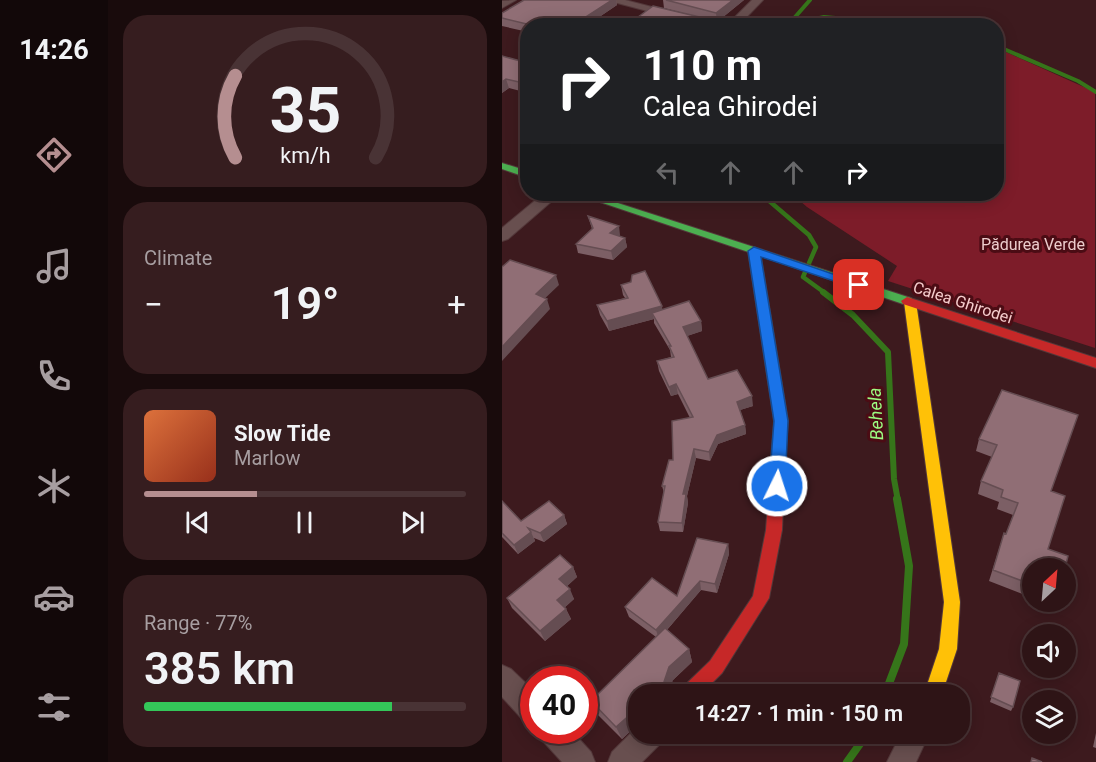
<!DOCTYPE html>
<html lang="en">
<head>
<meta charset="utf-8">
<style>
  body { margin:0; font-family:Roboto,sans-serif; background:#361d1f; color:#f1f3f6; height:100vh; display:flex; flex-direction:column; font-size:22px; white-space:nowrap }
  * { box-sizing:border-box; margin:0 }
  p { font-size:20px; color:#a79ea1 }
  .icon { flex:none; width:33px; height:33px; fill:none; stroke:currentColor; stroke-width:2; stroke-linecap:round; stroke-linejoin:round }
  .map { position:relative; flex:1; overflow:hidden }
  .drawer { display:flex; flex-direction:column; gap:15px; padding:15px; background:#190b0c; width:394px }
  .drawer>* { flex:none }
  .banner { position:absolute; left:18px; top:18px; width:484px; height:183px; border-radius:24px; box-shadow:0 3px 15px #0003,0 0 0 2px #493335; background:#202124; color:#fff; overflow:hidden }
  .needle { width:39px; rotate:26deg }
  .buttons { position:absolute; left:520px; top:558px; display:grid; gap:12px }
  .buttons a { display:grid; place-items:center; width:54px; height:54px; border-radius:50%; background:#2e1416; box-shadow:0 3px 15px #0003,0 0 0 2px #493335; font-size:30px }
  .speed { position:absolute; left:18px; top:666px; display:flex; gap:12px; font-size:30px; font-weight:700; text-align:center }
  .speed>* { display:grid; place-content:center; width:78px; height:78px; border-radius:50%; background:#2e1416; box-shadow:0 3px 15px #0003,0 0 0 2px #493335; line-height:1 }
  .speed .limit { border:9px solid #d22; background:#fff; color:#111 }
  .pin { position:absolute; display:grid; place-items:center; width:51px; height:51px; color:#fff; margin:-26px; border-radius:12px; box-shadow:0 3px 9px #0006 }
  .me { position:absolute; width:66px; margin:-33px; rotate:4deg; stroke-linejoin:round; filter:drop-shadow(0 0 4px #0008) }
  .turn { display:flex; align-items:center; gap:21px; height:126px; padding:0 24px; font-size:27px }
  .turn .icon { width:78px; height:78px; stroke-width:2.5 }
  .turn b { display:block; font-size:42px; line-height:51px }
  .lanes { display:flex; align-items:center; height:57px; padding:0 24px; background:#0003; justify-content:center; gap:30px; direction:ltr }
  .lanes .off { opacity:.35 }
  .big { font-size:45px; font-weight:600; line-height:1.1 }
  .drawer .card { flex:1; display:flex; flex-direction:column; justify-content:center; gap:9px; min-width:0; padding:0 21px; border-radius:24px; background:#361d1f }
  .drawer .dial { align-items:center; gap:0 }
  .dial svg { height:156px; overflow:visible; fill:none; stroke:#493335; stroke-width:7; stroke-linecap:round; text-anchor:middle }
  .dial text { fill:#f1f3f6; stroke:none }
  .song { display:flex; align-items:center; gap:18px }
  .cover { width:72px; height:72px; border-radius:9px; background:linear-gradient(135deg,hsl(20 70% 55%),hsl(10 70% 35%)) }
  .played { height:6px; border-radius:3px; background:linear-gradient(90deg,#b58e90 35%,#493335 35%) }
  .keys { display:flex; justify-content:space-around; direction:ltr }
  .heat { display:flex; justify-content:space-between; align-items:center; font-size:33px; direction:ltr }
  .charge { height:9px; border-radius:4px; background:linear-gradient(90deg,#34c759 77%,#493335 0) }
  .trip { position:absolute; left:126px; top:684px; width:342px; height:60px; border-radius:24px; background:#2e1416; box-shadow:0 3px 15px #0003,0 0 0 2px #493335; font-weight:600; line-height:60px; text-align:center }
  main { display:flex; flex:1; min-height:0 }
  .tab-bar { display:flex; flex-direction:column; width:108px; justify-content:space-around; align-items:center; background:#120809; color:#a79ea1 }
  .tab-bar .icon { width:42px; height:42px }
  .tab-bar .on { color:#b58e90 }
  .tab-bar b { font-size:27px; color:#f1f3f6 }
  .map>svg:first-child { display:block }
  .green { fill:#7d1c29 }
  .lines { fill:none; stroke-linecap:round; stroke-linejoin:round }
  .stream-far3 { stroke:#36751a; stroke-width:4 }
  .stream-far2 { stroke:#36751a; stroke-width:4.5 }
  .stream-far1 { stroke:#36751a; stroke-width:6 }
  .stream { stroke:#36751a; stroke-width:8 }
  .street-casing { stroke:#53383a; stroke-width:2 }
  .fast-casing { stroke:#53383a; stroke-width:2 }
  .slow-casing { stroke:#53383a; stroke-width:2 }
  .jam-casing { stroke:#53383a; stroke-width:2 }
  .street { fill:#684f4f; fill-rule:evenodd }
  .fast { fill:#4caf50; fill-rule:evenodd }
  .slow { fill:#ffc107; fill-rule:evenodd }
  .jam { fill:#c62828; fill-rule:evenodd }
  .wall { fill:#7c5f65 }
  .shaded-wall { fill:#654d52 }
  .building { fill:#906e75; stroke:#654d52; stroke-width:1.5 }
  .route { fill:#1a73e8; stroke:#114b97; stroke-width:1.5 }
  .labels { text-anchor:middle; stroke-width:6; stroke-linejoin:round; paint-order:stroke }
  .park-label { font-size:16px; fill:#eccccc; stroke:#4b0c14 }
  .street-label { font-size:16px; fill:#f6cdcd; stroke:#4b0c14 }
  .water-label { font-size:18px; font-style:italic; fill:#9cfa81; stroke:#4b0c14 }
</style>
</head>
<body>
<main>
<nav class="tab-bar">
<b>14:26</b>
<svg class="icon on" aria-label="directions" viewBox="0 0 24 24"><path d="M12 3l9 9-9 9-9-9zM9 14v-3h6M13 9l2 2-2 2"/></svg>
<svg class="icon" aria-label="music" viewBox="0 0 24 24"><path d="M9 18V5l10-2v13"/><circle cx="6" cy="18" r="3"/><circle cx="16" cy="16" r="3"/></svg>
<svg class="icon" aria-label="phone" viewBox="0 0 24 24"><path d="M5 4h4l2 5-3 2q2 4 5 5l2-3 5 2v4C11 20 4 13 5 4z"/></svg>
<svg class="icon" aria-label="climate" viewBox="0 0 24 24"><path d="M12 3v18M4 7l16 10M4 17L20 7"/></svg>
<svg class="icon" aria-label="car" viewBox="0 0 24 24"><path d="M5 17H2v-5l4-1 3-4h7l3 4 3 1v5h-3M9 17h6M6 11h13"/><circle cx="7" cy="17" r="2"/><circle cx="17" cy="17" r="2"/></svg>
<svg class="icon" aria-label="filters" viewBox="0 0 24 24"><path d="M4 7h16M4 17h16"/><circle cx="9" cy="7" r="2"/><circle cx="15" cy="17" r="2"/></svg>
</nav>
<section class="drawer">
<div class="card dial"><svg viewBox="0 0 100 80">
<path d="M14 69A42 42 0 1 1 86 69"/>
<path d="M14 69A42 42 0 0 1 14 27" stroke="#b58e90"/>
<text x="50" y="56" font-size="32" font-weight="700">35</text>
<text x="50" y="72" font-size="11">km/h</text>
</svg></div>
<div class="card"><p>Climate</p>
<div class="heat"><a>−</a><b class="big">19°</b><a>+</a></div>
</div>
<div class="card">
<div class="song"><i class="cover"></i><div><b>Slow Tide</b><p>Marlow</p></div></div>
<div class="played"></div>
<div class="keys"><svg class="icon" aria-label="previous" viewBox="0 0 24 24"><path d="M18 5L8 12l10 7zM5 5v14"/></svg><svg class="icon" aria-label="pause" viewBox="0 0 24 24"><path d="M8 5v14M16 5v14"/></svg><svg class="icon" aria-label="next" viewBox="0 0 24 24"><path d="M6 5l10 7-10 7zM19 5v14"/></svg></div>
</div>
<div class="card"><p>Range · 77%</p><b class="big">385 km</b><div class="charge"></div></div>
</section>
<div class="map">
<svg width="594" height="762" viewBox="0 0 594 762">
  <rect width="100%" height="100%" fill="#3d1a1e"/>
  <path class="green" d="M495,48l98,44v256l-207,-67 9,-15 -90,-59 -15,-13h205z"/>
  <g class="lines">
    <path class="stream-far3" d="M287,24l21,-24
      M286,25l36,-8 103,9
      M495,46l81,35 18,11"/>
    <path class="stream-far2" d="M259,194l48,41 7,12 -13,30 22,16"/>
    <path class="stream-far1" d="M321,292l30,23 35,37 6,127 4,22"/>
    <path class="stream" d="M383,694l19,-50 5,-78 -12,-67
      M345,762l20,-28"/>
    <g class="street-casing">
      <path id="street" d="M14,0l-14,8v-7z
        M104,0h19l100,26h-21z
        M250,0h11l-25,26h-12z
        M41,194h17l-52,45 -6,2v-13z
        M0,665l9,4 23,22v33l-10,-3 -22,-24z
        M136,726v8h26l-4,10 -18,18h-34l4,-10z
        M37,730h32l20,22 4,10h-33l-20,-22z
        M399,734h28l-13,28h-29z"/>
    </g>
    <g class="fast-casing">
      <path id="fast" d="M0,163l26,8v7l-26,-9z
        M74,194h14l321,104 2,3 -2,3h-8z"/>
    </g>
    <g class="slow-casing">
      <path id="slow" d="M252,247l6,4 28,170 -3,39 -2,4 -5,2 -5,-2 -2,-4 3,-39 -26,-170z
        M408,298l6,4 44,300 -3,47 -15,45h-18l15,-45 5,-47 -40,-300z"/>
    </g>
    <g class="jam-casing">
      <path id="jam" d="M405,297l189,61v10l-193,-64 -2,-3z
        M276,454l5,2 2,4 -3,70 -13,68 -47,75 -21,21h-22l3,-6 28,-27 43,-65 13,-66 5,-70 2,-4z"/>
    </g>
    <use href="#street" class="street"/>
    <use href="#fast" class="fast"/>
    <use href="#slow" class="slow"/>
    <use href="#jam" class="jam"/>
  </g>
  <path class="wall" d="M22,0h92l1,5 -31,21h-58v6l-26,-6v-13z
    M161,0h81l-27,22 -53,-14z
    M0,56l26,7v30l-19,-5 -7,5z
    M86,216l32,19 -1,1 6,2 2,9 -14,13 -35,-7 -2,-9 16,-15z
    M129,282l31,28 39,11 1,10 -15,5 21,43 45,27 -13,4 5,15 1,9 -28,10 -8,17 -14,-3 -9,38 1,7 -5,29 -23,-1 -2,-9 6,-29 -2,-7 28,-68 -12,-24 -7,2 -12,-25 -2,-10 14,-4 -1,-7 -16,-27v-4l-45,12 -9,-16 -3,-10 28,-7 -2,-3 -2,-10z
    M500,390l49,101 -18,77v30l-44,-17 15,-48 2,1 7,-19 -16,-6 2,-7 -21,-8 3,-13 11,-24 -16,-6 3,-12z
    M0,501l19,20 43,-6 3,9 -23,18 -10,-4 1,3 -17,13 -16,-17z
    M226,544l1,10 -12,39 -16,-3 -34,40 22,19 3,13 -19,18 -35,14v31v-1l-16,15 -25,-25 -6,-13 65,-64 -27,-20 -4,-10 52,-11z
    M71,567l4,10 -10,9 7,13 -9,8 6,12 -26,22 -33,-33 -5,-10z
    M540,602h13l-2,3z
    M497,673l14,34 -2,4 -21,-9z
    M594,733v15l-3,-1z"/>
  <path class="shaded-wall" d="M110,0h4l1,5 -31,21h-14z
    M231,0h11l-27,22 -1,-9z
    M206,19v7h-7z
    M4,79l3,9 -7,5v-11z
    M117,226l1,9 -8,7 -2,-9z
    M123,238l2,9 -14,13 -2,-9z
    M54,275l3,10 -20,19 -3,-10z
    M45,299l3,10 -48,52v-14z
    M160,306l1,10 -11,-3 2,6 -45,12 -2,-10z
    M199,321l1,10 -18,6 -1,-10z
    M174,384l2,10 -7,2 -2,-9z
    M250,396l1,10 -16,5v-9z
    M243,425l1,9 -28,10 -8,17 -1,-9 8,-17z
    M192,449l2,9 -9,38 1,7 -5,29 -1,-9 1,-29z
    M62,515l3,9 -23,18 -4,-9z
    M29,532l4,9 -17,13 -4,-9z
    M226,544l1,10 -12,39 -2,-9z
    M71,567l4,10 -13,12 -5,-10z
    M198,581l1,9 -42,49 -3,-9z
    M68,589l4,10 -12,11 -5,-10z
    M64,609l5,10 -26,22 -5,-10z
    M187,649l3,13 -19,18 -1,4 3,10h-14l8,-27z
    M131,712l5,12 -16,15 -6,-12z"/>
  <path class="building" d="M22,0h88l-40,26h-37l-33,-8v-5z
    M164,0h67l-17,13z
    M151,6l55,13 -7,7h-67l2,-2 -6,-1z
    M0,56l26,7v21l-22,-5 -4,3z
    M86,216l31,10 -9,7 15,5 -14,13 -35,-7 17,-16z
    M8,260l46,15 -20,19 11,5 -45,48v-80z
    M143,271l17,35 -55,15 -10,-16 31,-7 -7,-13 10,-3 1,-7z
    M187,301l12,20 -18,6 25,52 29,-9 15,26 -15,6 8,23 -28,10 -8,17 -15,-3 -11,45h3l-4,29 -24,-1 7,-36h-3l7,-26h4l-1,-39 21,-4 -17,-33 -7,3 -12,-26 17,-4 -5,-11h2l-19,-33z
    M500,390l76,25 -27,76 14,5 -17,53 20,7 -3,12h-32v17l-40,-15 11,-37 2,1 12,-31 -17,-6 2,-7 -22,-9 16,-36 -18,-6z
    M0,501l19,20 28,-20 15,14 -24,18 -12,-5 3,4 -17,13 -12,-12z
    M195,538l31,6 -13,40 -15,-3 -44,49 -31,-23 27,-29 25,18z
    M58,555l13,12 -14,12 11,10 -13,11 9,9 -26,22 -33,-33z
    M163,628l24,21 -20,18 -5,15 7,1 -10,11h-23v24l-2,2 -3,-8 -17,15 -25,-26z
    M497,673l21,8 -7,26 -22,-10z
    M530,758l10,4h-11z"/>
  <path class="route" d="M252,247l111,38 -2,3h-8l-94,-31 27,164 -3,65 -8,7 -8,-7 5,-65 -26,-170z"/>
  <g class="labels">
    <g class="park-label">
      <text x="531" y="250">Pădurea Verde</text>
    </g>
    <g class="street-label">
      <text transform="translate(461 302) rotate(18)" y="6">Calea Ghirodei</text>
    </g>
    <g class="water-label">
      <text transform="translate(374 414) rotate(-93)" y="6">Behela</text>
    </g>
  </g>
</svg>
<div class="buttons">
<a><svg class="needle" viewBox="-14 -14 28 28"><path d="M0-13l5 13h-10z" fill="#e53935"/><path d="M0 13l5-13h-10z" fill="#a79ea1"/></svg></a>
<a><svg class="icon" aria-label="sound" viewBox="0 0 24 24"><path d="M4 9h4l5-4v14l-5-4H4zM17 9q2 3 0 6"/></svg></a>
<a><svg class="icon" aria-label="layers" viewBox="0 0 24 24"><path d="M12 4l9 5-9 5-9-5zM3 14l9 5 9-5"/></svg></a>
</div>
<div class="speed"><div class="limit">40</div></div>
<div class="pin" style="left:357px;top:285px;background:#d93025"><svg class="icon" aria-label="arrive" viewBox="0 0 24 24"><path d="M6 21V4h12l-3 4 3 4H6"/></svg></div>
<svg class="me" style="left:275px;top:486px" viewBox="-20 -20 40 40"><circle r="17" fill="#1a73e8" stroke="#fff" stroke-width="3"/><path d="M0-11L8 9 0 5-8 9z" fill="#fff"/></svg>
<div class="trip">14:27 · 1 min · 150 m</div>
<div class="banner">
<div class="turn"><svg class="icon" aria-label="right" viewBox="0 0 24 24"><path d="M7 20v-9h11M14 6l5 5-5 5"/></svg><div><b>110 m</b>Calea Ghirodei</div></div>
<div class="lanes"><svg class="icon off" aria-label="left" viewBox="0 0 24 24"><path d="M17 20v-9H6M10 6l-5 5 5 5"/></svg><svg class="icon off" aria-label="ahead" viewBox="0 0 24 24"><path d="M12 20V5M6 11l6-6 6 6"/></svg><svg class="icon off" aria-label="ahead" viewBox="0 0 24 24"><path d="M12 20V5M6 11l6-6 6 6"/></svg><svg class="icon" aria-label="right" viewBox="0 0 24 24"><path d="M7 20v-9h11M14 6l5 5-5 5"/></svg></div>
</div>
</div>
</main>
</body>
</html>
